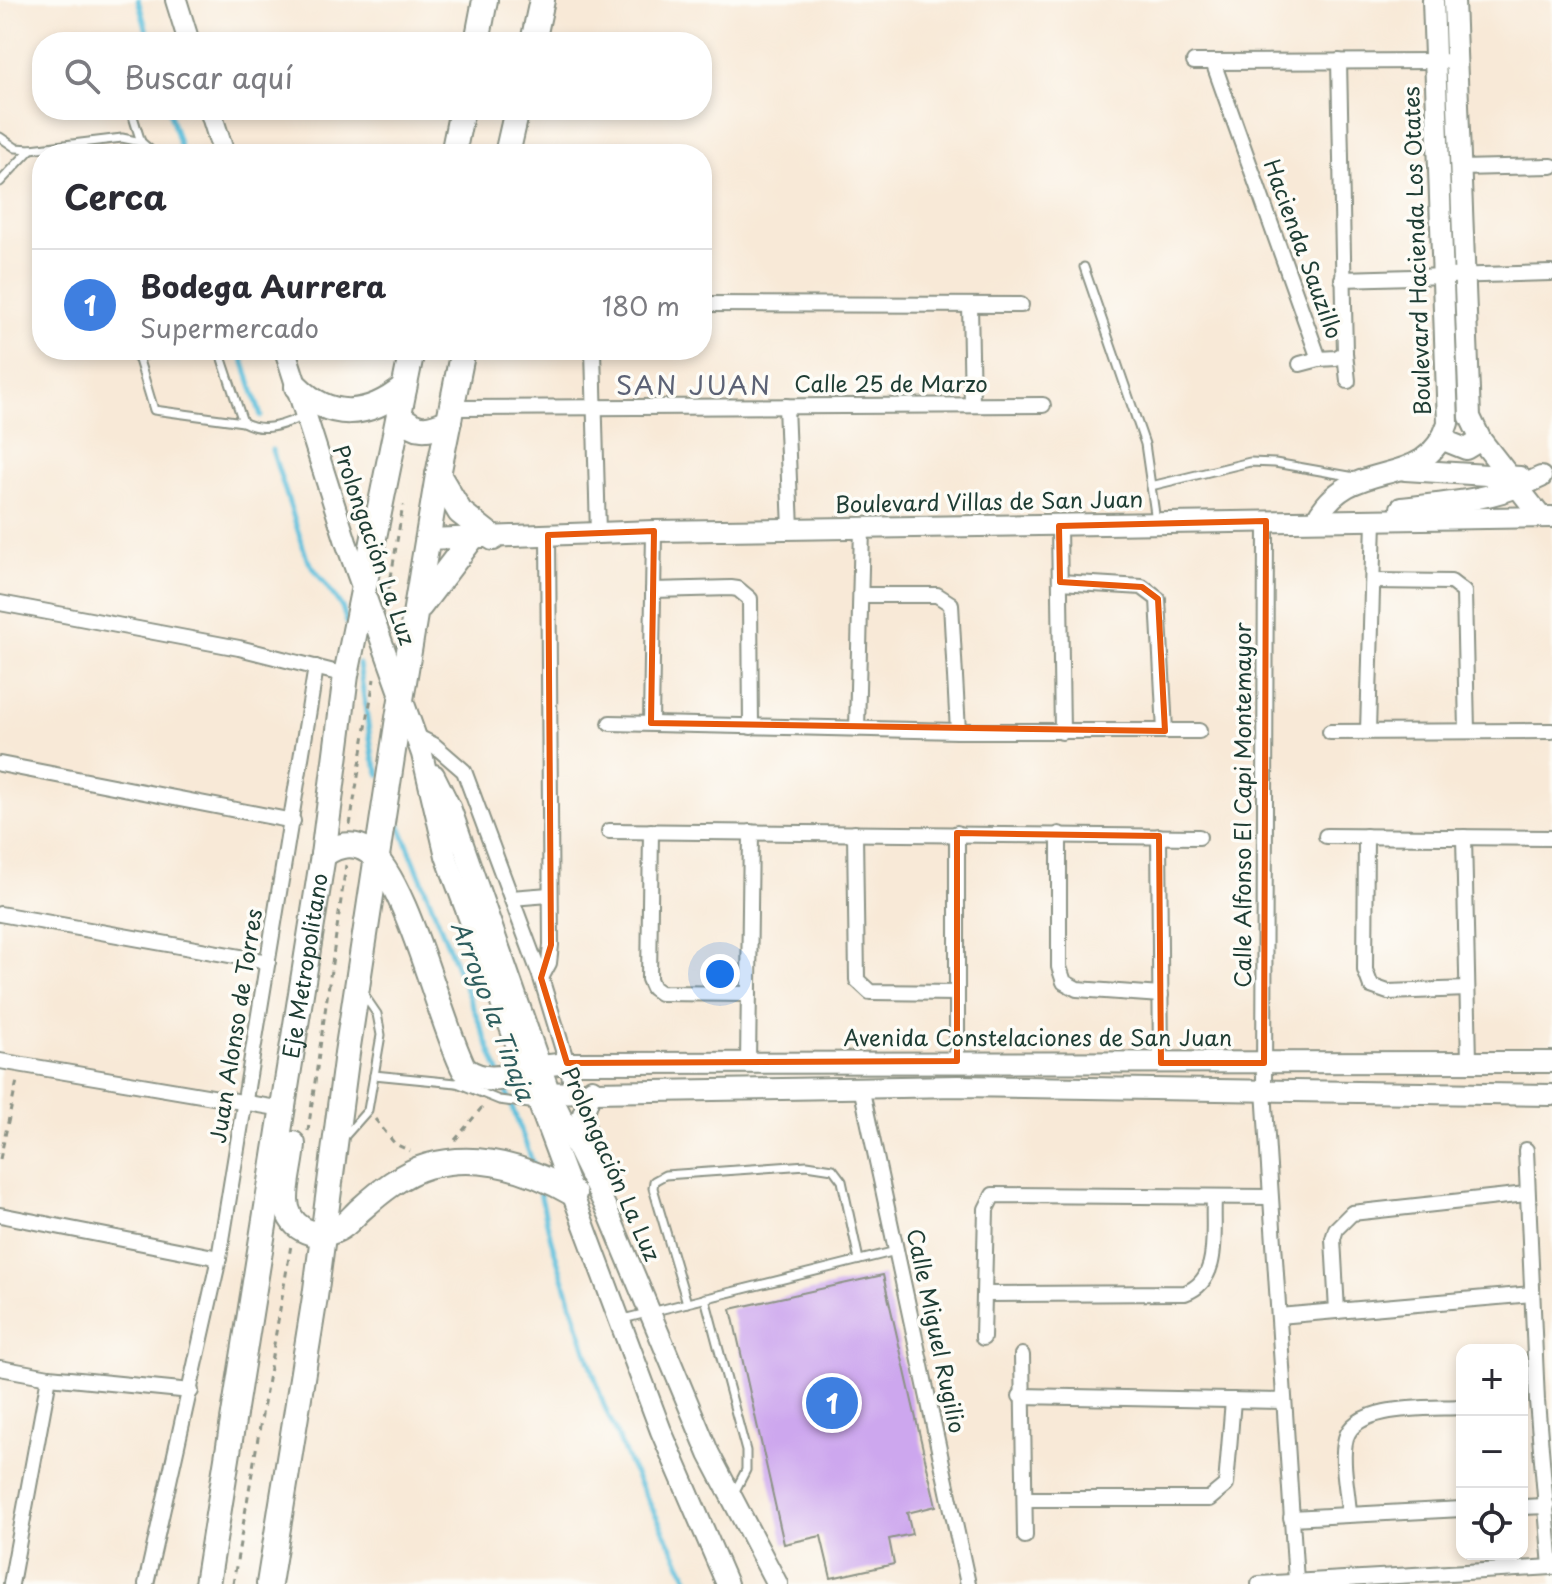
<!DOCTYPE html>
<html lang="es">
<meta charset="utf-8">
<style>
:root{--surface:#fff;--page:#f2f2f3;--text:#2b2b33;--muted:#7c7c81;--line:#e1e1e2;--accent:#1f6fb2}
body{margin:0;font-family:"Playpen Sans",sans-serif;background:var(--page);color:var(--text)}
.controls{position:absolute;right:24px;bottom:24px;display:grid;overflow:hidden;border-radius:16px;box-shadow:0 4px 12px #0003}
.controls button{width:72px;height:72px;display:grid;place-items:center;padding:0;border:0;border-bottom:2px solid var(--line);background:var(--surface);color:var(--text);font:40px sans-serif}
.you{position:absolute;left:720px;top:974px;width:28px;height:28px;margin:-20px;border:6px solid #fff;border-radius:50%;background:#1a73e8;box-shadow:0 0 0 12px #1a73e833}
.badge{display:grid;place-items:center;width:52px;height:52px;border-radius:50%;background:var(--accent);color:#fff;font-size:26px;font-weight:700}
.pin{position:absolute;translate:-50% -50%;border:4px solid #fff;box-shadow:0 2px 8px #0006}
.list{margin:0;padding:0;list-style:none}
h2{display:flex;justify-content:space-between;align-items:center;height:104px;margin:0;padding:0 32px;font-size:34px}
h2 small{font-size:26px;font-weight:400;color:var(--muted)}
.list li{display:grid;grid-template-columns:52px 1fr auto;gap:24px;align-items:center;box-sizing:border-box;height:112px;padding:0 32px;border-top:2px solid var(--line)}
.list b{display:block;font-size:30px;white-space:nowrap}
.list p{margin:0;font-size:26px;white-space:nowrap;color:var(--muted)}
.list em{font-size:26px;font-style:normal;color:var(--muted)}
.icon{flex:none;width:44px;height:44px;fill:none;stroke:currentColor;stroke-width:2;stroke-linecap:round;stroke-linejoin:round}
.map{position:relative;flex:none;width:1552px;height:1584px;overflow:hidden}
.search{position:absolute;background:var(--surface);box-shadow:0 4px 12px #0003;left:32px;top:32px;width:680px;height:88px;display:flex;align-items:center;gap:20px;box-sizing:border-box;padding:0 28px;border-radius:32px;color:var(--muted);font-size:30px}
.panel{position:absolute;background:var(--surface);box-shadow:0 4px 12px #0003;left:32px;top:144px;width:680px;height:216px;border-radius:32px}
.map>svg:first-child{display:block}
.lines{fill:none;stroke-linecap:round;stroke-linejoin:round}
.stream{stroke:#5ec0dc;stroke-width:5}
.building{fill:#cda7ee}
.lane-casing{stroke:#8c9386;stroke-width:11}
.street-casing{stroke:#8c9386;stroke-width:18}
.secondary-casing{stroke:#8c9386;stroke-width:24}
.primary-casing{stroke:#8c9386;stroke-width:28}
.path{stroke:#8c9386;stroke-width:3;stroke-dasharray:6 6;stroke-linecap:butt}
.lane{stroke:#fff;stroke-width:7}
.street{stroke:#fff;stroke-width:14}
.secondary{stroke:#fff;stroke-width:20}
.primary{stroke:#fff;stroke-width:24}
.marked{fill:none;stroke:#e8590c;stroke-width:6;stroke-linejoin:round}
.labels{text-anchor:middle;stroke-width:7;stroke-linejoin:round;paint-order:stroke}
.street-label{font-size:22px;fill:#1f3d34;stroke:#fdfcf7}
.water-label{font-size:24px;font-style:italic;fill:#2f5e5e;stroke:#fdfcf7}
.quarter-label{font-size:26px;letter-spacing:2px;fill:#5c6275;stroke:#fdfcf7}
</style>
<div class="map">
<svg width="1552" height="1584" viewBox="0 0 1552 1584">
<rect width="100%" height="100%" fill="#fdfcf7"/>
<filter id="ink" filterUnits="userSpaceOnUse"><feTurbulence type="fractalNoise" baseFrequency=".0125" numOctaves="2"/><feDisplacementMap in="SourceGraphic" scale="16" xChannelSelector="R" yChannelSelector="G"/><feConvolveMatrix kernelMatrix="1 2 1 2 8 2 1 2 1" color-interpolation-filters="sRGB"/></filter>
<filter id="wash" filterUnits="userSpaceOnUse"><feTurbulence type="fractalNoise" baseFrequency=".006" numOctaves="4" result="noise"/><feDisplacementMap in="SourceGraphic" scale="32" xChannelSelector="R" yChannelSelector="G"/><feGaussianBlur stdDeviation="1.8" result="paint"/><feColorMatrix in="noise" values="0 0 0 0 0 0 0 0 0 0 0 0 0 0 0 0 0 1.4 0 .05"/><feComposite in="paint" operator="in"/></filter>
<g filter="url(#wash)">
<rect width="100%" height="100%" fill="#f8e9d7"/>
<g class="lines">
<g class="stream">
<polyline points="138,0 150,42"/>
<polyline points="169,110 182,154"/>
<polyline points="240,350 261,416"/>
<polyline points="272,450 307,559 342,607 347,623"/>
<polyline points="359,664 373,758 380,775"/>
<polyline points="394,811 499,1072"/>
<polyline points="504,1085 534,1166"/>
<polyline points="538,1184 551,1240 603,1403 630,1465 691,1584"/>
</g>
</g>
<g id="blocks">
<polygon class="building" points="883,1275 936,1506 907,1513 912,1534 889,1539 894,1564 831,1578 821,1536 784,1544 731,1309"/>
</g>
</g>
<g filter="url(#ink)">
<use href="#blocks" fill-opacity="0" stroke="#8c9386" stroke-width="2"/>
<g class="lines">
<defs>
<g id="lane">
<polyline points="131,110 141,142"/>
<polyline points="0,137 16,148 31,149 122,138 141,142 155,154"/>
<polyline points="0,182 31,149"/>
<polyline points="1084,267 1145,444 1156,521"/>
<polyline points="136,350 154,410 243,422"/>
<path d="M219 350 243 422C264 434 284 424 305 416"/>
<polyline points="137,358 162,350"/>
<polyline points="1151,486 1250,462 1275,463 1355,477"/>
<polyline points="374,1075 456,1083 469,1079"/>
<polyline points="457,1083 499,1100 537,1105"/>
<polyline points="345,1136 368,1110 381,1035 377,1014 364,995"/>
<polyline points="705,1298 746,1451 746,1470 733,1495"/>
<polyline points="687,1303 653,1188 654,1181 665,1175 807,1165 833,1169 842,1181 859,1260"/>
<polyline points="623,1319 896,1251"/>
</g>
<g id="street">
<polyline points="1194,62 1444,61"/>
<polyline points="1213,62 1319,359 1336,358 1345,353 1339,61"/>
<polyline points="1460,168 1552,166"/>
<polyline points="1342,279 1552,273"/>
<polyline points="702,304 1021,305"/>
<polyline points="970,305 972,405"/>
<polyline points="593,350 598,533"/>
<polyline points="1345,353 1348,381"/>
<polyline points="1300,364 1319,359"/>
<polyline points="786,406 791,529"/>
<polyline points="451,408 1043,405"/>
<polyline points="1266,521 1264,1090 1296,1581"/>
<polyline points="1059,526 1062,732"/>
<polyline points="1373,581 1451,582 1464,592 1467,731"/>
<polyline points="1060,582 1142,587 1158,599 1165,731"/>
<polyline points="653,590 731,588 738,589 750,599 751,727"/>
<polyline points="861,595 937,595 951,604 958,731"/>
<polyline points="0,603 239,648 346,675"/>
<polyline points="610,723 958,731 1199,731"/>
<polyline points="651,723 654,531"/>
<polyline points="857,729 862,528"/>
<polyline points="1368,731 1374,520"/>
<polyline points="1330,732 1552,731"/>
<polyline points="416,736 434,745 464,771 541,978 567,1063 572,1090"/>
<polyline points="0,764 293,821"/>
<polyline points="609,831 1199,837"/>
<polyline points="651,831 649,979 653,988 660,993 749,994"/>
<polyline points="855,833 857,980 870,992 957,993"/>
<polyline points="957,833 957,1061"/>
<polyline points="1059,834 1059,967 1064,982 1077,989 1161,995"/>
<polyline points="1159,836 1161,1063"/>
<polyline points="1326,836 1552,838"/>
<polyline points="1366,836 1365,970 1371,986 1388,992 1467,989"/>
<polyline points="1464,837 1469,1061"/>
<polyline points="511,898 549,895"/>
<polyline points="0,914 268,962"/>
<polyline points="541,978 549,963 551,945 548,535"/>
<polyline points="0,1061 283,1109"/>
<polyline points="748,1062 751,832"/>
<polyline points="861,1087 968,1584"/>
<polyline points="1526,1150 1537,1401 1551,1567"/>
<polyline points="0,1215 219,1258"/>
<path d="M986 1294 1185 1293C1222 1280 1212 1232 1214 1199"/>
<polyline points="1337,1311 1333,1239 1336,1229 1352,1213 1526,1194"/>
<polyline points="1279,1316 1532,1294"/>
<polyline points="983,1338 986,1209 993,1195 1270,1197"/>
<polyline points="1022,1355 1025,1536"/>
<polyline points="0,1368 49,1377 191,1391"/>
<polyline points="1020,1396 1284,1401"/>
<polyline points="1025,1499 1209,1499 1226,1485 1233,1400"/>
<polyline points="1522,1507 1547,1506"/>
<path d="M1349 1514C1348 1491 1340 1460 1346 1438 1356 1403 1432 1409 1462 1407"/>
<polyline points="1291,1518 1462,1509"/>
<polyline points="11,1584 49,1377"/>
<polyline points="146,1584 219,1258 316,667"/>
<polyline points="1259,1584 1552,1567"/>
</g>
<g id="secondary">
<polyline points="176,0 189,42"/>
<polyline points="1454,0 1470,417 1481,440 1541,517"/>
<polyline points="210,110 224,154"/>
<polyline points="285,350 346,542 422,754 446,856 661,1431 727,1584"/>
<polyline points="1441,439 1466,449 1481,440"/>
<polyline points="1405,470 1520,477"/>
<path d="M1401 508C1449 503 1498 499 1541 477"/>
<path d="M1316 520C1351 452 1425 495 1448 423L1433 0"/>
<polyline points="427,539 654,531 1552,517"/>
<polyline points="434,775 450,807 549,1091 608,1212 709,1454 777,1584"/>
<polyline points="526,1072 541,1066 567,1063 1552,1062"/>
<polyline points="592,1089 582,1117 596,1166"/>
<polyline points="534,1093 958,1086 1552,1095"/>
</g>
<g id="primary">
<polyline points="477,42 485,0"/>
<polyline points="533,42 542,0"/>
<polyline points="453,154 462,110"/>
<polyline points="507,154 517,110"/>
<path d="M297 387C331 421 368 417 404 388"/>
<path d="M399 415C416 432 427 431 449 421"/>
<polyline points="438,475 460,512 493,538"/>
<polyline points="420,606 471,539"/>
<path d="M323 855C337 845 353 841 368 851 407 879 439 1020 464 1069 484 1084 503 1078 526 1072"/>
<path d="M293 1144C292 1162 286 1181 286 1199 286 1227 314 1242 338 1229 347 1225 354 1215 361 1209 380 1192 403 1173 428 1166 479 1152 529 1168 574 1194"/>
<path id="s1" d="M207 1584 323 855 346 675 412 350"/>
<polyline points="269,1584 315,1297 347,1053 398,718 438,475 463,350"/>
</g>
</defs>
<use href="#lane" class="lane-casing"/>
<use href="#street" class="street-casing"/>
<use href="#secondary" class="secondary-casing"/>
<use href="#primary" class="primary-casing"/>
<g class="path">
<polyline points="387,601 403,505"/>
<polyline points="350,825 374,679"/>
<polyline points="375,1119 395,1144 410,1151"/>
<polyline points="308,1131 346,865"/>
<polyline points="455,1140 483,1106"/>
<polyline points="0,1159 17,1081"/>
<polyline points="233,1584 291,1245"/>
</g>
<use href="#lane" class="lane"/>
<use href="#street" class="street"/>
<use href="#secondary" class="secondary"/>
<use href="#primary" class="primary"/>
</g>
</g>
<path class="marked" d="M1266 521 1264 1063H1161L1159 836 957 833V1061L567 1063 541 978 551 945 548 535 654 531 651 723 1165 731 1158 599 1142 587 1060 582 1059 526Z"/>
<g class="labels">
<g class="street-label">
<text transform="translate(1303 249) rotate(70)" y="8">Hacienda Sauzillo</text>
<text transform="translate(1417 251) rotate(-92)" y="8">Boulevard Hacienda Los Otates</text>
<text x="891" y="392">Calle 25 de Marzo</text>
<text transform="translate(989 502) rotate(-1)" y="8">Boulevard Villas de San Juan</text>
<text transform="translate(374 545) rotate(71)" y="8">Prolongación La Luz</text>
<text transform="translate(1243 805) rotate(-90)" y="8">Calle Alfonso El Capi Montemayor</text>
<text dy="8" stroke="none"><textPath href="#s1" startOffset="626">Eje Metropolitano</textPath></text>
<text transform="translate(236 1026) rotate(-81)" y="8">Juan Alonso de Torres</text>
<text x="1038" y="1046">Avenida Constelaciones de San Juan</text>
<text transform="translate(611 1164) rotate(66)" y="8">Prolongación La Luz</text>
<text transform="translate(936 1331) rotate(78)" y="8">Calle Miguel Rugilio</text>
</g>
<g class="water-label">
<text transform="translate(492 1011) rotate(69)" y="8">Arroyo la Tinaja</text>
</g>
<g class="quarter-label">
<text x="694" y="395">SAN JUAN</text>
</g>
</g>
</svg>
<div class="controls">
<button>+</button>
<button>−</button>
<button><svg class="icon" aria-label="locate" viewBox="0 0 24 24"><circle cx="12" cy="12" r="6"/><path d="M12 2v4M12 18v4M2 12h4M18 12h4"/></svg></button>
</div>
<div class="you"></div>
<div class="pin badge" style="left:832px;top:1403px;background:#3f7fe0">1</div>
<div class="search"><svg class="icon" aria-label="search" viewBox="0 0 24 24"><circle cx="10" cy="10" r="6"/><path d="M15 15l6 6"/></svg>Buscar aquí</div>
<section class="panel">
<h2>Cerca<small></small></h2>
<ul class="list">
<li><span class="badge" style="background:#3f7fe0">1</span><div><b>Bodega Aurrera</b><p>Supermercado</p></div><em>180 m</em></li>
</ul>
</section>
</div>
